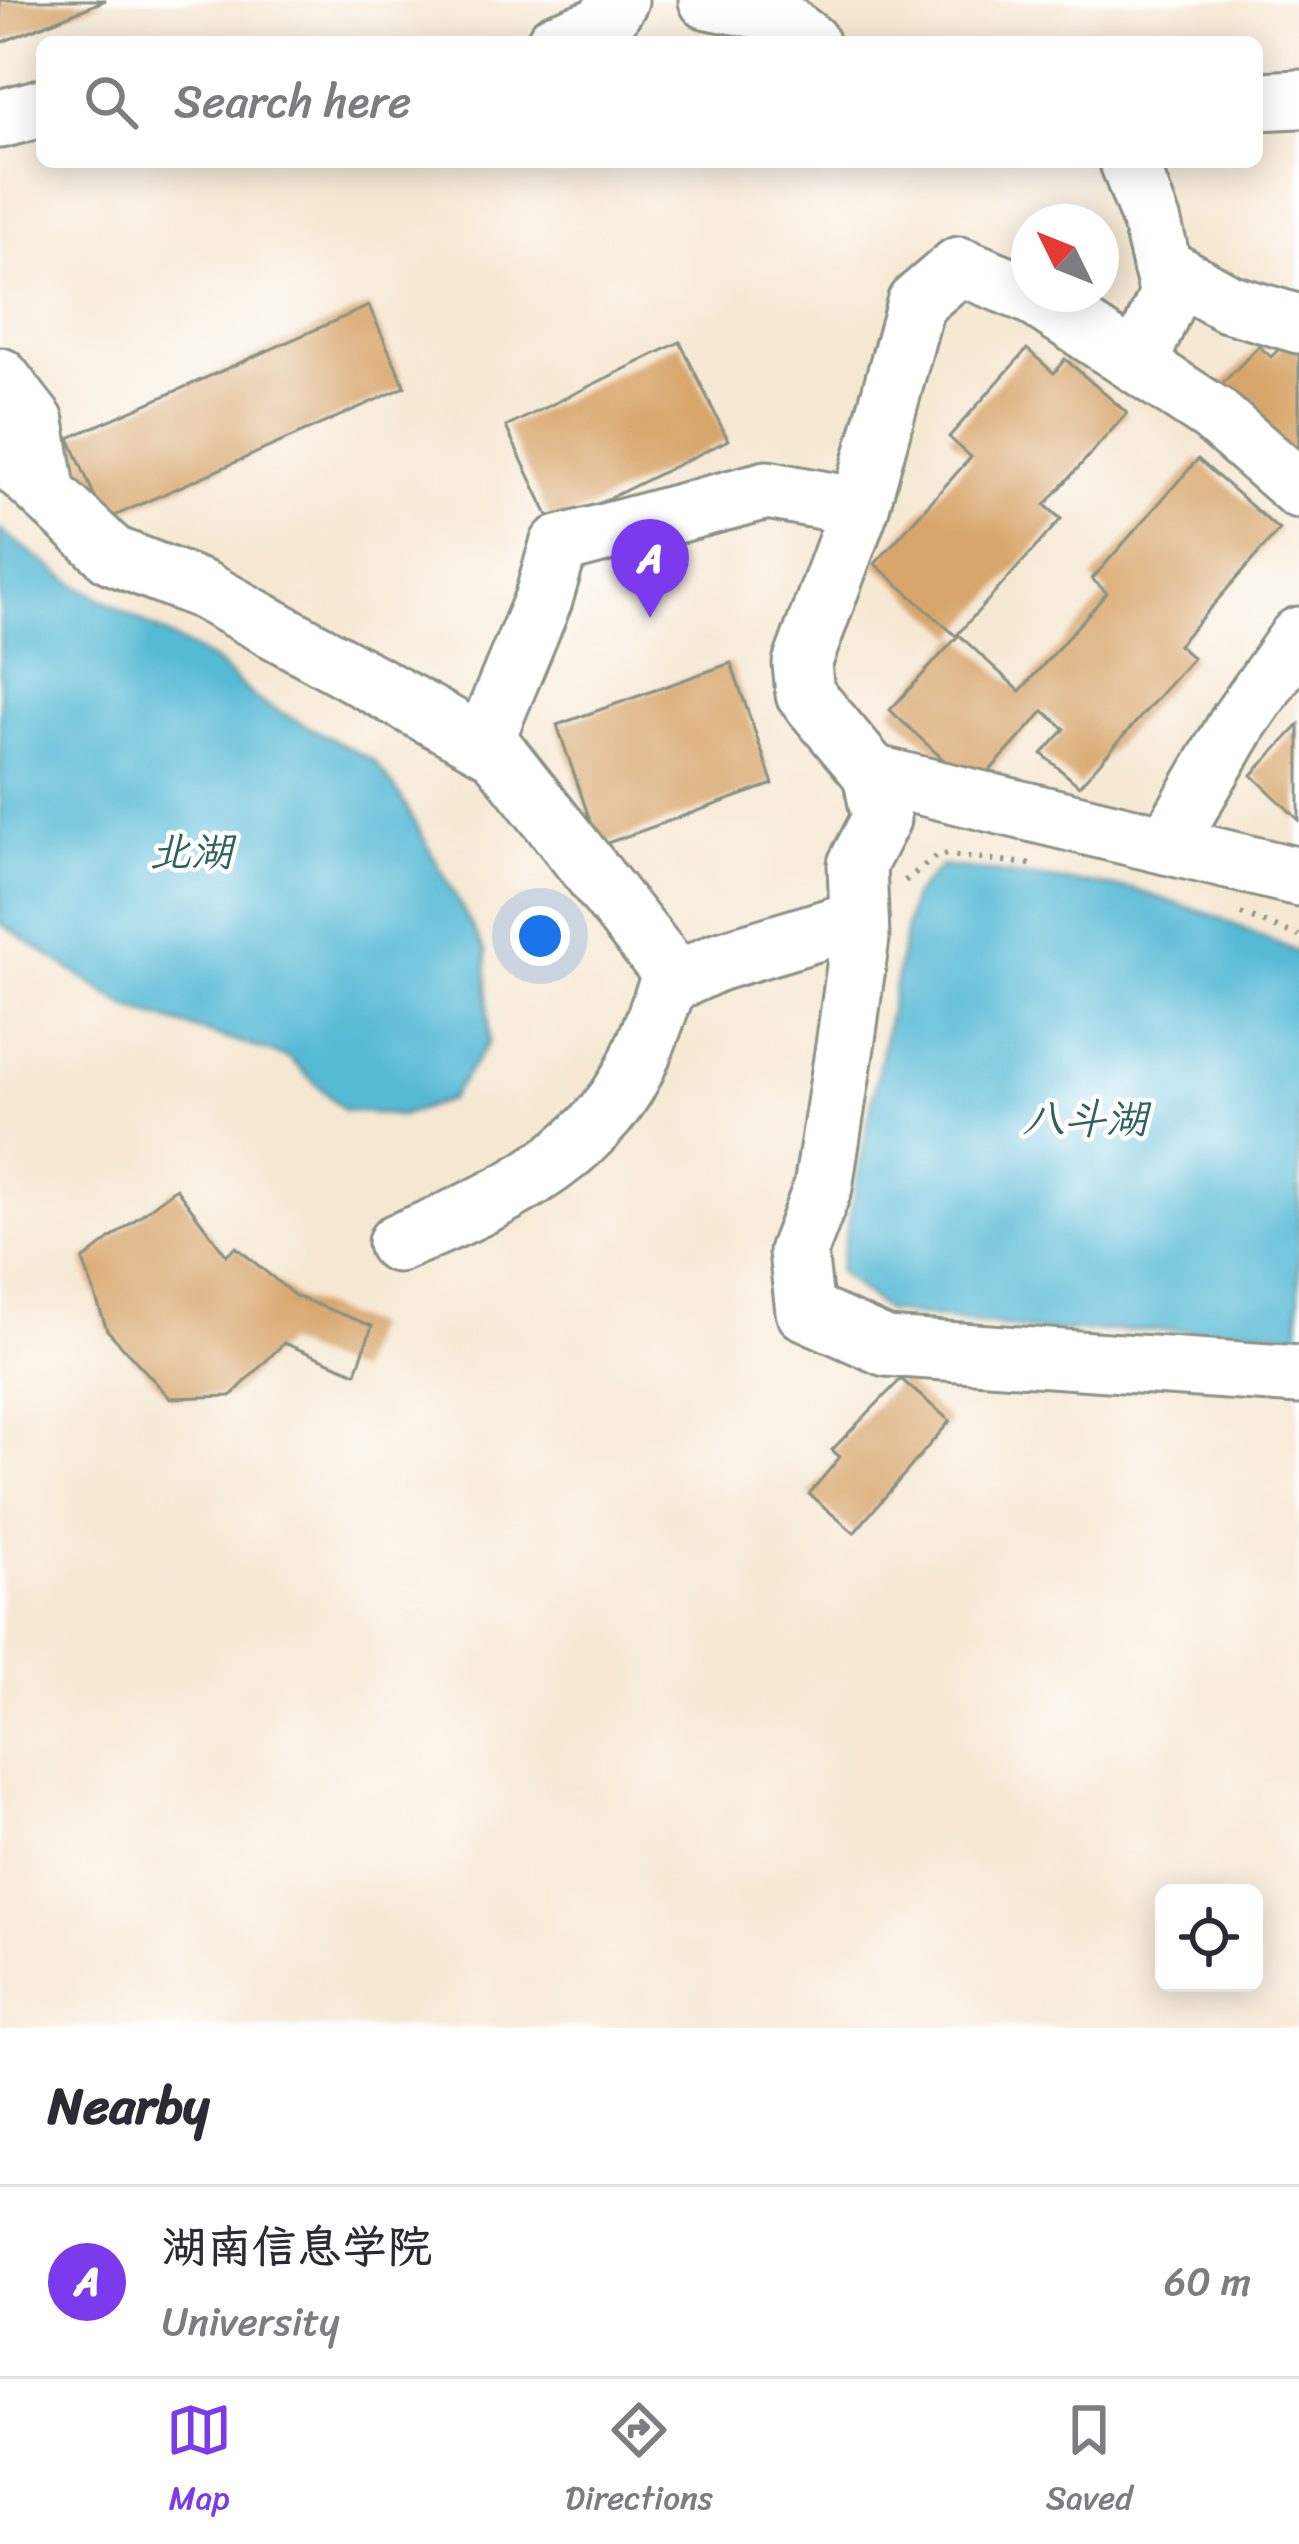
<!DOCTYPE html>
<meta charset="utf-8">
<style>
:root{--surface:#fff;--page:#f2f2f3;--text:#2b2b33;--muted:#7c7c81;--line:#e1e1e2;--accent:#7c3aed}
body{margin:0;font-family:Sriracha,"LXGW WenKai TC",sans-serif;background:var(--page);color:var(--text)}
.controls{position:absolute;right:36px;bottom:36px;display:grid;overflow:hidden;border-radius:18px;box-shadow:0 6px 30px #0003}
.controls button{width:108px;height:108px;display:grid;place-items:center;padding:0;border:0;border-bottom:3px solid var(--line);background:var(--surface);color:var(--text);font:60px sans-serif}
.compass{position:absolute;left:1011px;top:204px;width:108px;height:108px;border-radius:50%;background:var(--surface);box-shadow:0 6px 30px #0003;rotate:313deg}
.you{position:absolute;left:540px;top:936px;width:42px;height:42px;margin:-30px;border:9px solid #fff;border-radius:50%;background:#1a73e8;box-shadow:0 0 0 18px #1a73e833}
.badge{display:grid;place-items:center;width:78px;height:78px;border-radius:50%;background:var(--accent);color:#fff;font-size:39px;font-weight:700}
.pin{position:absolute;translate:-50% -99px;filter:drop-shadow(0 3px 6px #0008)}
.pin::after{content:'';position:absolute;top:63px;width:42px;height:36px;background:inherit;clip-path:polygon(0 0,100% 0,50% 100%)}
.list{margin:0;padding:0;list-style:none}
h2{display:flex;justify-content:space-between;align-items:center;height:156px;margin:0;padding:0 48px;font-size:51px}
h2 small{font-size:39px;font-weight:400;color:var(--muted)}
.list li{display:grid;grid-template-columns:78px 1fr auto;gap:36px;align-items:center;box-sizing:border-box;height:192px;padding:0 48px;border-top:3px solid var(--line)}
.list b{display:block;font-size:45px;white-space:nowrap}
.list p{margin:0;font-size:39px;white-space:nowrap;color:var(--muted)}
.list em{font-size:39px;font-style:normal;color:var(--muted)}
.icon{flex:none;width:66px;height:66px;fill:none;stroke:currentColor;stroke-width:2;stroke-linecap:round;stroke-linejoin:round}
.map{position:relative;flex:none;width:1299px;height:2028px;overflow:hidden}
.search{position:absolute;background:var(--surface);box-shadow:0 6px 30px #0003;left:36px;right:36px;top:36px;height:132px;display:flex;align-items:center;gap:30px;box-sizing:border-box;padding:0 42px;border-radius:18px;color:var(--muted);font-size:45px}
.sheet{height:348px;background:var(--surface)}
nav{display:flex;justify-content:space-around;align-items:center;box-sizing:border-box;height:168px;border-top:3px solid var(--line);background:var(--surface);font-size:33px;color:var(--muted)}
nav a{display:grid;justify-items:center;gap:6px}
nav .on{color:var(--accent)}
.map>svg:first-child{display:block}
.water{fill:#57bad5;stroke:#3b7c84;stroke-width:3}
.building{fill:#d8a66a}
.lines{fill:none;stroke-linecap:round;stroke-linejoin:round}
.minor-casing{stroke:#8a9284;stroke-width:63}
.path{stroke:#8a9284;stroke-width:6;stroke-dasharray:3 9;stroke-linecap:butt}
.minor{stroke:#fff;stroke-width:57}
.labels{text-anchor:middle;stroke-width:9;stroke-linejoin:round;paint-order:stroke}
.water-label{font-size:42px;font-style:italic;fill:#306264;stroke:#fff}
</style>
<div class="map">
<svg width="1299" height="2028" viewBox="0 0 1299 2028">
<rect width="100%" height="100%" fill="#fff"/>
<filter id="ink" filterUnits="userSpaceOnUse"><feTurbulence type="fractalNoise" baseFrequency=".00833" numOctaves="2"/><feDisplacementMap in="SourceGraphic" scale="24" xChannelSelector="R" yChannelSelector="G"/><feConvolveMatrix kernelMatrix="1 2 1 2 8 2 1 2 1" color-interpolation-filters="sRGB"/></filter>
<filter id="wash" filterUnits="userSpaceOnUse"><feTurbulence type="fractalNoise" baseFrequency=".004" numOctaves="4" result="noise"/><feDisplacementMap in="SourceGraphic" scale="48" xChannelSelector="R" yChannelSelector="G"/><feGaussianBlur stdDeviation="2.7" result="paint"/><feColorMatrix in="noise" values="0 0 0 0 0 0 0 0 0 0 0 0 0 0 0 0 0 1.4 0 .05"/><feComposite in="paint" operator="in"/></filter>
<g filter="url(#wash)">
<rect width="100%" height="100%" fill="#f6e8d3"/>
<g class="water">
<polygon points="0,530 76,585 216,662 257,700 374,761 401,797 486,952 489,1042 449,1100 400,1116 344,1110 289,1058 128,1008 0,923"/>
<polygon points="941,866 1132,889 1215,916 1299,953 1299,1336 1263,1330 1039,1331 886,1311 839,1272 912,897"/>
</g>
<g id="blocks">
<g class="building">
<polygon points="0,0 106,0 0,43"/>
<polygon points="369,306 405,387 105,520 69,438"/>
<polygon points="1296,332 1299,336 1299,466 1219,387 1259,346 1271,357"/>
<polygon points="680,342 728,440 553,526 506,427"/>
<polygon points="1027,349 1054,373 1065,359 1127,413 1045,505 1061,519 956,636 875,564 971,457 949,437"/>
<polygon points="1198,459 1279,530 1178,645 1193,658 1079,786 1042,754 1065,729 1044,711 974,788 890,710 959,635 1020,691 1107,593 1092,579"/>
<polygon points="731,663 773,784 599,846 557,725"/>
<polygon points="1299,725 1299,820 1252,775"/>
<polygon points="176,1188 226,1255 236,1247 295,1296 372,1326 356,1373 284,1343 231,1396 170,1398 107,1330 83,1260"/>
<polygon points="901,1379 950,1421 854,1533 809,1494 840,1457 832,1450"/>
</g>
</g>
</g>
<g filter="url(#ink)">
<use href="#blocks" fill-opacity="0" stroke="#8a9284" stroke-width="3"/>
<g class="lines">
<defs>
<g id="minor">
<polyline points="708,0 768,11 809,42"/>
<polyline points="556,42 603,25 619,0"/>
<polyline points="1257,101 1299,99"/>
<polyline points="0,119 42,108"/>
<polyline points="1129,162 1152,223 1169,294 1139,362"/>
<polyline points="1162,266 1228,303 1299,324"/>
<polyline points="1030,294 1213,414 1299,489"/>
<polyline points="0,377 35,422 46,489"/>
<polyline points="0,450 112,555 203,590 497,752 677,980"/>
<polyline points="483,744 543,600 559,545 767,490 860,507"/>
<polyline points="872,774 805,694 802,664 860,507 916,303 959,266 1029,294"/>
<polyline points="1167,845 1240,720 1299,636"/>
<polyline points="1299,877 872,774 881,819 857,865 860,938 845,1046 823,1187 798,1252 805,1311 886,1347 1299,1375"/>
<path d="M397 1243C485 1207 589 1162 634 1071 647 1044 657 1013 668 985L717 962 859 919"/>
</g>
</defs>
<use href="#minor" class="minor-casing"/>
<g class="path">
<polyline points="905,881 939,854 1030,864"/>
<polyline points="1241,914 1299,936"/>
</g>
<use href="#minor" class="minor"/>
</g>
</g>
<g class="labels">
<g class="water-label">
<text x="191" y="866">北湖</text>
<text x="1085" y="1133">八斗湖</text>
</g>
</g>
</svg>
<div class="controls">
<button><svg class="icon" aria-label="locate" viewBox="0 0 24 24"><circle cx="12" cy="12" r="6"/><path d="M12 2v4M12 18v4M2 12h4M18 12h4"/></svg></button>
</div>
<svg class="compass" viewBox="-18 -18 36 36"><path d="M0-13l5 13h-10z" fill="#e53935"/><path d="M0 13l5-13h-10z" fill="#7c7c81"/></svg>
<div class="you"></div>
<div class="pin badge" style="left:650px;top:618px">A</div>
<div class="search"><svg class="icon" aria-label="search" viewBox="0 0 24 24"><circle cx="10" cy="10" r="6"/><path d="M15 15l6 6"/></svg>Search here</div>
</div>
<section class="sheet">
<h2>Nearby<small></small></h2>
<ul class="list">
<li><span class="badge">A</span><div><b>湖南信息学院</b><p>University</p></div><em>60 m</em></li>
</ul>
</section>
<nav>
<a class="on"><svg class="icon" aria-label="map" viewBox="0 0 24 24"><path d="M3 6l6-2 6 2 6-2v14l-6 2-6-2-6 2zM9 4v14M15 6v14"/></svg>Map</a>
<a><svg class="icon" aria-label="directions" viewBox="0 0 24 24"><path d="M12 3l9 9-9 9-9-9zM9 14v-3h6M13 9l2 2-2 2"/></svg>Directions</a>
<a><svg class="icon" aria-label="saved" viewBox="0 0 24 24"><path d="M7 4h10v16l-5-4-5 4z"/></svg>Saved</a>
</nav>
